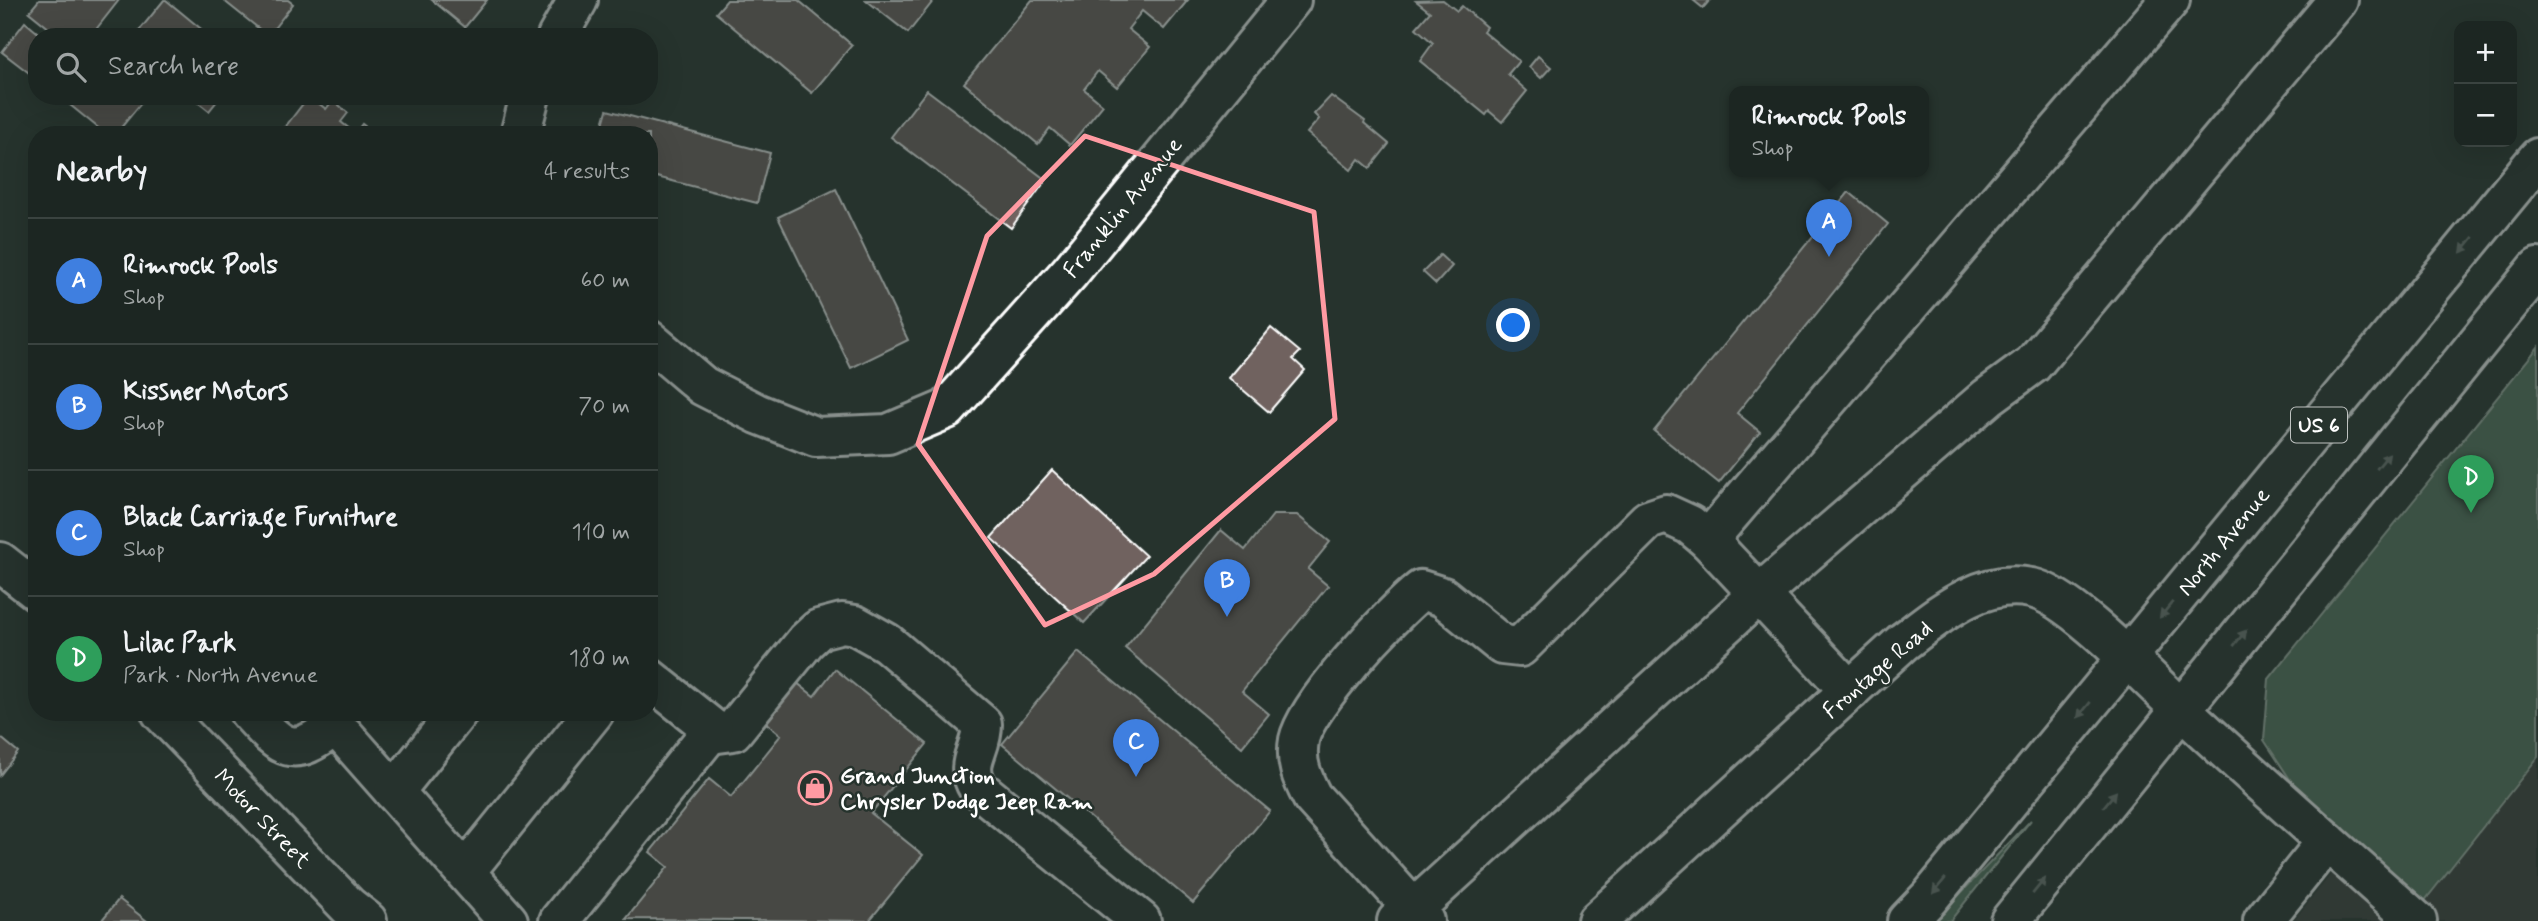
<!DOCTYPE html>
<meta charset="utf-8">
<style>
:root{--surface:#1c2622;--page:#252e2a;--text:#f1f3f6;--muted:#a0a5a5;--line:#3a4340;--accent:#8bbbb9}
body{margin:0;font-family:Mynerve,sans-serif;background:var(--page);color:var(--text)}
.controls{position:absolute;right:21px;top:21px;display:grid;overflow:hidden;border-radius:14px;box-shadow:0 7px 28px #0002}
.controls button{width:63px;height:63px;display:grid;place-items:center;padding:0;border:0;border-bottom:2px solid var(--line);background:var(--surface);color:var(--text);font:35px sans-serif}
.you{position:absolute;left:1514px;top:326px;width:24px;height:24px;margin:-18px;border:5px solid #fff;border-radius:50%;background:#1a73e8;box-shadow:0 0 0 10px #1a73e833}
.badge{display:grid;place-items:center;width:46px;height:46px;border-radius:50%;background:var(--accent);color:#fff;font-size:23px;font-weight:700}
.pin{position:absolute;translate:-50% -58px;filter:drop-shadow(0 2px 4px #0008)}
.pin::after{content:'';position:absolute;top:37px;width:24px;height:21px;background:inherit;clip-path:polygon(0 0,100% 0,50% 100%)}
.popup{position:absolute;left:1729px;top:86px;width:200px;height:91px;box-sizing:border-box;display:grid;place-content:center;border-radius:14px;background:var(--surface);filter:drop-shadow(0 2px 5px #0005);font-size:23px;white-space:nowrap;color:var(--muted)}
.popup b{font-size:26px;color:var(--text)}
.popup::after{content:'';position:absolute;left:50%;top:100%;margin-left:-14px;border:14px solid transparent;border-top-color:var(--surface)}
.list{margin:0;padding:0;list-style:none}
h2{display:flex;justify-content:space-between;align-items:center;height:91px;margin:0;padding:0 28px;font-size:30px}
h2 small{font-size:23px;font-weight:400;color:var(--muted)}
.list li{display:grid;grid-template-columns:46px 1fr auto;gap:21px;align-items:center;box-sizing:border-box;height:126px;padding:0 28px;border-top:2px solid var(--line)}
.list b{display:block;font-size:26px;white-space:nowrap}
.list p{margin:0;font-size:23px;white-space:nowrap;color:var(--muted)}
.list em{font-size:23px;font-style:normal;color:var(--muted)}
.icon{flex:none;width:38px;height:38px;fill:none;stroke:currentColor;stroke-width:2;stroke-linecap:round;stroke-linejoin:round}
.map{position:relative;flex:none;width:2538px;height:921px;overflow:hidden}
.search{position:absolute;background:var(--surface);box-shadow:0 7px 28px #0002;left:28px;top:28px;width:630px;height:77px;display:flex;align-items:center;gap:18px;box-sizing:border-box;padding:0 24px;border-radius:28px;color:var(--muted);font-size:26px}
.panel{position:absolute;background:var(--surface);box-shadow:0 7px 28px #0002;left:28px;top:126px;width:630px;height:595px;border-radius:28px}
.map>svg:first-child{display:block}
.built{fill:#3c413c}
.green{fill:#55755e;stroke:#aabaae;stroke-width:2}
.building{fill:#6f625e;stroke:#fff;stroke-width:2}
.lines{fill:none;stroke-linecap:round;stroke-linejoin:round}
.minor-casing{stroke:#fff;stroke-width:44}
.major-casing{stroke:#fff;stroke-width:44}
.minor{stroke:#26332d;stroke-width:38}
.major{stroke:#26332d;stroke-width:38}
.oneway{fill:#727a76}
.marked{fill:none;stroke:#ff9aa2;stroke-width:5;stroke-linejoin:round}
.labels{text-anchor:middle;stroke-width:5;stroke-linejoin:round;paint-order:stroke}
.shield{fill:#26332d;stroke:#bec2c0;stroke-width:2}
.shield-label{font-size:21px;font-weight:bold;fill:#fff}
.street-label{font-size:23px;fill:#fff;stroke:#26332d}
.poi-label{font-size:23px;font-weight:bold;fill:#fff;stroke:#26332d;text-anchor:start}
</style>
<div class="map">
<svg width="2538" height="921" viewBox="0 0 2538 921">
<rect width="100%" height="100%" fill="#26332d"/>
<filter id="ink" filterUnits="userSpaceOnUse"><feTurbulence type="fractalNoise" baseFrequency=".0143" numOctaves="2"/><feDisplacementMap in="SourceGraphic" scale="14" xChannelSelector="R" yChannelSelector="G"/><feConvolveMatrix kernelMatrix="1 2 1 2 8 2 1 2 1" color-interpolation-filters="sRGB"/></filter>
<g filter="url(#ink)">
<polygon class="built" points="2538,757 2538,921 2293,921 2352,848 2419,908"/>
<g class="green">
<polygon points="2538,347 2538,757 2419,908 2311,811 2264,740 2269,679"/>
<polygon points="2031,820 1950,921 1934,921"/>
</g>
<g class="building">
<polygon points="39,0 119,0 90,37 60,37 29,12"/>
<polygon points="164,0 166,0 211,37 134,37"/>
<polygon points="223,0 288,0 293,4 268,36"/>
<polygon points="432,0 487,0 465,27"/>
<polygon points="727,0 798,0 852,45 812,93 716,13"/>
<polygon points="866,0 934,0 908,33"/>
<polygon points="1032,0 1188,0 1164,29 1142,11 1128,29 1150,47 1117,87 1098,71 1084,89 1103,105 1070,145 1050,128 1038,144 964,83"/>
<polygon points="1443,0 1457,11 1462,6 1486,27 1483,31 1519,61 1508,74 1527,91 1502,122 1489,111 1486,115 1420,61 1433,43 1416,28 1430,12 1416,1"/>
<polygon points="1693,0 1710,0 1703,8"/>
<polygon points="25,22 43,37 37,37 37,79 2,52"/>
<polygon points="1538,56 1551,67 1541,78 1529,67"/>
<polygon points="927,90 1046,180 1011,228 891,137"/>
<polygon points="59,96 135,96 142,102 115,135 107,135"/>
<polygon points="190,96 221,96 209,111"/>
<polygon points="309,96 326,109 333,100 348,113 341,122 355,133 362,124 376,135 279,135"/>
<polygon points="1331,96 1365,121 1364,123 1389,144 1370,168 1359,159 1351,170 1307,133 1319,119 1314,114"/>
<polygon points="607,110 770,153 757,203 649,175 649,135 600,135"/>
<polygon points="836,189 908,340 851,368 778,217"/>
<polygon points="1849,192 1888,224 1737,413 1760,432 1719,483 1654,431"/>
<polygon points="1440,255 1452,266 1436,284 1423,272"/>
<polygon points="1271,328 1300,352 1293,359 1305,370 1269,412 1229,378"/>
<polygon points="1052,470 1146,556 1084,623 991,538"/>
<polygon points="1273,515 1297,515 1330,542 1308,569 1328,586 1242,691 1269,714 1242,747 1125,648 1221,530 1245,550"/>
<polygon points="1078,652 1270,811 1193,903 1002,744"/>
<polygon points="835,669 927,744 871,813 923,855 869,921 626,919 668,867 650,852 709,779 731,797 781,735 765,722 797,683 814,696"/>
<polygon points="0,737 18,752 0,775"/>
<polygon points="119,899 147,921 101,921"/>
</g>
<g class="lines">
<defs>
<g id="minor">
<polyline points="557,37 578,0"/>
<polyline points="520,135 530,96"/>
<polyline points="649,340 703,386 758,414 816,437 888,434 947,409 1070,272 1291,0"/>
<polyline points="1708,540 2170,0"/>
<polyline points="0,562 37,591"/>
<path d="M649 678 718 733 733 731 806 641 819 629 842 623 855 625 887 643 982 724C982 752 962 762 979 789L1141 921"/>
<polyline points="161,712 348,906 367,921"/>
<path d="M249 712C281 747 291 761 333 727L344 735 508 921"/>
<polyline points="394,792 458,712"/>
<polyline points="461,867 473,862 594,712"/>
<polyline points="559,921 713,729"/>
<polyline points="1397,921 1414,909 1758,595 1988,397 2033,364 2338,0"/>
<path d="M1424 921 1312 797C1302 778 1295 762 1299 740 1306 705 1391 614 1421 590L1443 597 1502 645 1520 647 1648 520 1666 514 1690 525 1708 540 1850 691"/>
<path d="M1597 921 1903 642C1940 614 1981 578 2031 588 2070 595 2151 682 2183 711 2259 782 2338 851 2417 921"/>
<polyline points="2263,921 2327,841"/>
</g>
<g id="major">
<polyline points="1907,921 1930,897 2538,158"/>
<polyline points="2010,921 2538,268"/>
</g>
</defs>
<use href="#minor" class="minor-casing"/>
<use href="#major" class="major-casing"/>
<use href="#minor" class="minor"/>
<use href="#major" class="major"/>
</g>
<defs><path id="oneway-solid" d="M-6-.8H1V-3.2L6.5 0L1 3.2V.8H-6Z" transform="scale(1.75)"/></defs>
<g class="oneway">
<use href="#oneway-solid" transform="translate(2467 245) rotate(129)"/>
<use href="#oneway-solid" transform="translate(2383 461) rotate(-51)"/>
<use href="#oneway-solid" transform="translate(2166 610) rotate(129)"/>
<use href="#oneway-solid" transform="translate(2240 638) rotate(-51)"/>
<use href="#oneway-solid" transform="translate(2084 710) rotate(129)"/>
<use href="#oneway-solid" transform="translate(2110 799) rotate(-51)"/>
<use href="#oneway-solid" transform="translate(1939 886) rotate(129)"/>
<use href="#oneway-solid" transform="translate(2039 886) rotate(-51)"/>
</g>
</g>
<path d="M0 0H2538V921H0ZM1085 136 1314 212 1335 419 1154 574 1045 625 918 444 987 236Z" fill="#26332d" fill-opacity=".55" fill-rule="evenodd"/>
<path class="marked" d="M1085 136 1314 212 1335 419 1154 574 1045 625 918 444 987 236Z"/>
<defs>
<symbol id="shop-ring" viewBox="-11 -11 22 22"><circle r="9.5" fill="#26332d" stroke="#ff9aa2" stroke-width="1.5"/><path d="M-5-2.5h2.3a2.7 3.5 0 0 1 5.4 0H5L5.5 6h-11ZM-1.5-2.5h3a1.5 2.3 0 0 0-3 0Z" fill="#ff9aa2"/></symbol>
</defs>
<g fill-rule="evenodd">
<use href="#shop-ring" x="796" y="769" width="38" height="38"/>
</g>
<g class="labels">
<rect class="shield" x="2291" y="407.5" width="56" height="35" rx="5"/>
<g class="shield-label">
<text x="2319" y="432">US 6</text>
</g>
<g class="street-label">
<text transform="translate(1122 207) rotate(-51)" y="8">Franklin Avenue</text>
<text transform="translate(2223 541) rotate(-51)" y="8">North Avenue</text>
<text transform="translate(1877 669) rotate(-41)" y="8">Frontage Road</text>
<text transform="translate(263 818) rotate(46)" y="8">Motor Street</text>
</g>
<g class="poi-label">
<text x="840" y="783">Grand Junction<tspan x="840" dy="26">Chrysler Dodge Jeep Ram</tspan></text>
</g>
</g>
</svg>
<div class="controls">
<button>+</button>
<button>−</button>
</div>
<div class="you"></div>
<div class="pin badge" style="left:1829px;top:257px;background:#3f7fe0">A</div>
<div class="popup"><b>Rimrock Pools</b>Shop</div>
<div class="pin badge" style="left:1227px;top:617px;background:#3f7fe0">B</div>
<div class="pin badge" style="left:1136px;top:777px;background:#3f7fe0">C</div>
<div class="pin badge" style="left:2471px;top:513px;background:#2e9e5b">D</div>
<div class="search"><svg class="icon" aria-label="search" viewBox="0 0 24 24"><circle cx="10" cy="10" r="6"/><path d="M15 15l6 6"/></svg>Search here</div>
<section class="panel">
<h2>Nearby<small>4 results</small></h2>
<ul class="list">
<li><span class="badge" style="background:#3f7fe0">A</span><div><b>Rimrock Pools</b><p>Shop</p></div><em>60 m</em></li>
<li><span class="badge" style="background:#3f7fe0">B</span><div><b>Kissner Motors</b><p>Shop</p></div><em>70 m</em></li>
<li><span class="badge" style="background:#3f7fe0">C</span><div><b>Black Carriage Furniture</b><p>Shop</p></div><em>110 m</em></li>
<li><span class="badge" style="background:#2e9e5b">D</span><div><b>Lilac Park</b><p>Park · North Avenue</p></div><em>180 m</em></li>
</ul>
</section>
</div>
